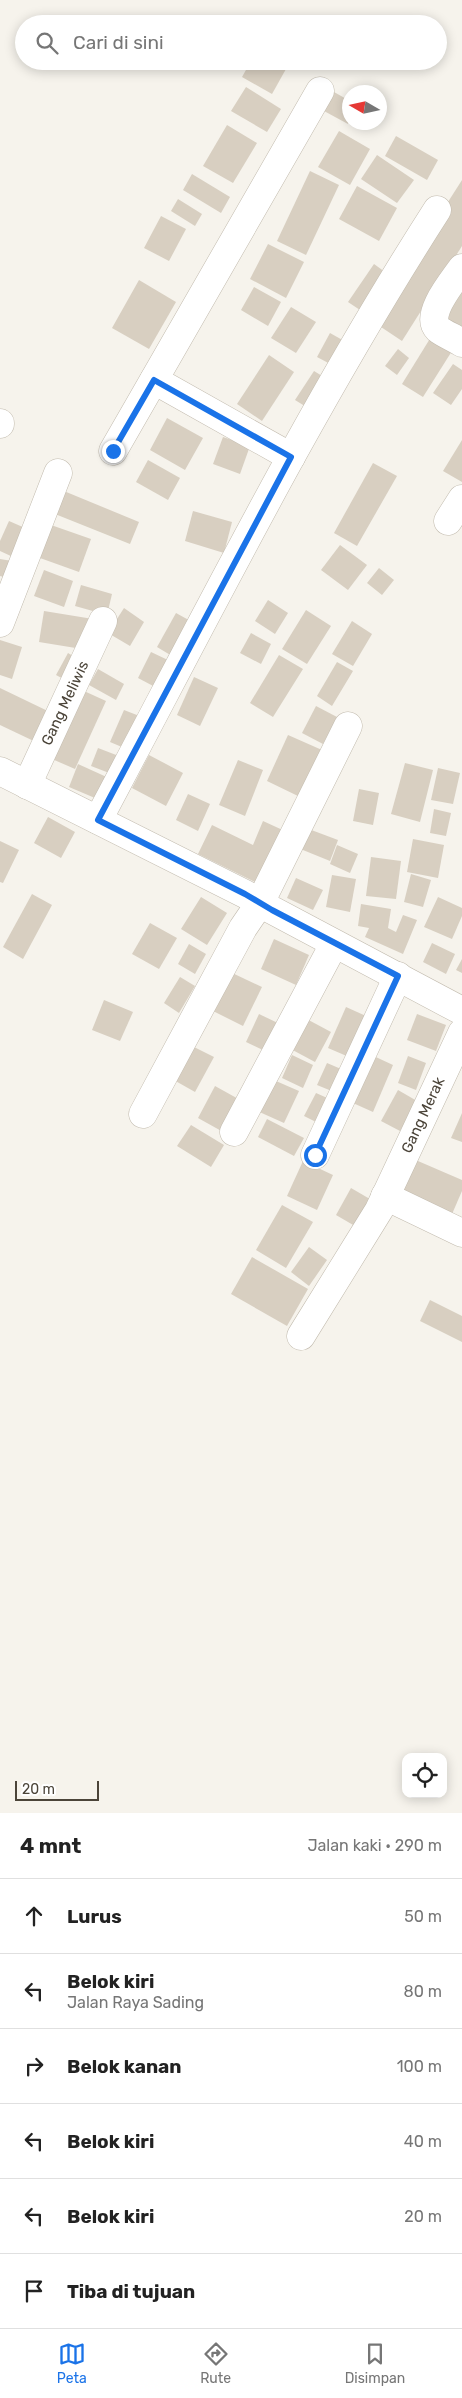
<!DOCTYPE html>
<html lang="id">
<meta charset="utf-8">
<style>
:root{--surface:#fff;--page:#f6f6f6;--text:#222;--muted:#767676;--line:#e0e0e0;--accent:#1a73e8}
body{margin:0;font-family:Rubik,sans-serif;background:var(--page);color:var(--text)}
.controls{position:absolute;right:15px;bottom:15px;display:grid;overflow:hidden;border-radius:10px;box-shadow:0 2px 12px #0003}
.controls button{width:45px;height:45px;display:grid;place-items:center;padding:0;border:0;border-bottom:1px solid var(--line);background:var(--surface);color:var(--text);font:25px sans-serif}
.compass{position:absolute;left:342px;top:85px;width:45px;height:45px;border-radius:50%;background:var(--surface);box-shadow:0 2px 12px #0003;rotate:279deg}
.scale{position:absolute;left:15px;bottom:12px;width:84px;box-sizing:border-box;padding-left:5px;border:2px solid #4b4439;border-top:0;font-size:14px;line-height:18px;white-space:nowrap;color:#4b4439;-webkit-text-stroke:4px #fff;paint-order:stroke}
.stop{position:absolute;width:15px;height:15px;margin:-11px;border:4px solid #1a73e8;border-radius:50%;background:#fff}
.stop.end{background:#1a73e8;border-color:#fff;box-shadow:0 1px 5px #0008}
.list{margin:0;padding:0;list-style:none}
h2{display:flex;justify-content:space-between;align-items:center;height:65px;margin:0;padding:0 20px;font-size:21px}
h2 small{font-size:16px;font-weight:400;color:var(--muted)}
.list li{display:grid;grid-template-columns:32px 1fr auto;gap:15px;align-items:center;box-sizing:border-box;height:75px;padding:0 20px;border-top:1px solid var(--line)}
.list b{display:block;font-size:19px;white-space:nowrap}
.list p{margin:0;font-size:16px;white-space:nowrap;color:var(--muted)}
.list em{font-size:16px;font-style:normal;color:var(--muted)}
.icon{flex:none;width:28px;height:28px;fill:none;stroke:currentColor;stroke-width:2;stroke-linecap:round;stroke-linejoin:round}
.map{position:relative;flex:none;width:462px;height:1813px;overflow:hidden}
.search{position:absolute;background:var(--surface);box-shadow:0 2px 12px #0003;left:15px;right:15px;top:15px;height:55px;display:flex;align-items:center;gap:12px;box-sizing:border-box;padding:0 18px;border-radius:28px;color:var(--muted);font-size:19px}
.sheet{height:515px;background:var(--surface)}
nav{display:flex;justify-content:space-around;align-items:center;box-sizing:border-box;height:70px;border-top:1px solid var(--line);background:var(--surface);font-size:14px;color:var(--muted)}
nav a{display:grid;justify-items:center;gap:2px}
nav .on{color:var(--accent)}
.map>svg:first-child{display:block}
.building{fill:#d8cfc1}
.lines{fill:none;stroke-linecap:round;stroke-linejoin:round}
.minor-casing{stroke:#c2bbae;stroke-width:29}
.tertiary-casing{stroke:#c2bbae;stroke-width:29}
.minor{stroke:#fff;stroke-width:28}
.tertiary{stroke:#fff;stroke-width:28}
.route{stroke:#1a73e8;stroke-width:6}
.labels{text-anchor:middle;stroke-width:4;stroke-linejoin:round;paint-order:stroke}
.street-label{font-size:15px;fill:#4b4439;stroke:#fff}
</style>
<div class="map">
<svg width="462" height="1813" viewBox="0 0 462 1813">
<rect width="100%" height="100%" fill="#f6f3ec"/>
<g class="building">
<polygon points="251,61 271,61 286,69 272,94 242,77"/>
<polygon points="246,87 281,109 267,132 231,111"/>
<polygon points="334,92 350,101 348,124 324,111"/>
<polygon points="227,125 257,143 233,183 203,166"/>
<polygon points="339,131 370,149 350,185 318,167"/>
<polygon points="396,136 438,160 427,180 385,156"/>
<polygon points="377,155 414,180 397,203 361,179"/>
<polygon points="310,171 339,185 306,255 277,241"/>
<polygon points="192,174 230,197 221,213 183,190"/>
<polygon points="462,180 462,246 402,341 372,321"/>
<polygon points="357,186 397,208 379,241 339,219"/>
<polygon points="178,199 202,214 195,226 171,211"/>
<polygon points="161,216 186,229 169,261 144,248"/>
<polygon points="268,244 304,262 286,298 250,279"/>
<polygon points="374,264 385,272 360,310 348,302"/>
<polygon points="139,280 176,302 149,349 112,328"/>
<polygon points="254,287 281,302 268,326 241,310"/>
<polygon points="462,288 462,331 440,318"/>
<polygon points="291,307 316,322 296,353 271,338"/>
<polygon points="330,333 346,342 334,366 317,357"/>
<polygon points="431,337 452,351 423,397 402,384"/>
<polygon points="398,349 409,358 397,375 385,366"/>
<polygon points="269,355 294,372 262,421 237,404"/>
<polygon points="453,364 462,370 462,389 451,405 433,393"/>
<polygon points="314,371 327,379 308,408 295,400"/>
<polygon points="167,418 203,438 185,470 150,450"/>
<polygon points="223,437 250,446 240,474 213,464"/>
<polygon points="462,440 462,482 443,471"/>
<polygon points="148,460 180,478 168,500 136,482"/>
<polygon points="373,463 397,476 357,546 334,533"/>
<polygon points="59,489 139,522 130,544 50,512"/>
<polygon points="193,511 232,522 224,553 185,541"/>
<polygon points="9,521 25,528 13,557 0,551 0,541"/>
<polygon points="51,525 91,539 79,572 40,558"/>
<polygon points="340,545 367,565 348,590 321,570"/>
<polygon points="0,559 12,561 8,578 0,576"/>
<polygon points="379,568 394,580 382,595 367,583"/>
<polygon points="44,570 73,581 64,607 34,596"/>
<polygon points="81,585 112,594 107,615 75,606"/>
<polygon points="268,600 288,613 275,634 255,621"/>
<polygon points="124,608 144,622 130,646 108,633"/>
<polygon points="306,610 331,626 307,664 282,649"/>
<polygon points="44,611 93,619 88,650 39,642"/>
<polygon points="176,613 196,624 177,659 157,647"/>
<polygon points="352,621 372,634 353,666 332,654"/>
<polygon points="251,633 271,644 261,664 240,653"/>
<polygon points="0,640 22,647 12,679 0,675"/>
<polygon points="151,652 170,661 157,688 138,678"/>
<polygon points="68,653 81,661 69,682 56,675"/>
<polygon points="279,655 303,669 273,717 250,703"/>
<polygon points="337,662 353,671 332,706 317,696"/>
<polygon points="98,669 124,684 116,700 89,685"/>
<polygon points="194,677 218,688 200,726 177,715"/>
<polygon points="0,688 54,714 40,744 0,725"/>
<polygon points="84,691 106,701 75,769 52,759"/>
<polygon points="316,706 337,717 323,744 302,733"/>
<polygon points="124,710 142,717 129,750 110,742"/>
<polygon points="288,735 322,750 300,797 267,781"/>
<polygon points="98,748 124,758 117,776 91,766"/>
<polygon points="149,755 183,773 166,806 132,788"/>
<polygon points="238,760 263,770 245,816 219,805"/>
<polygon points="405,763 433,770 420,822 391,814"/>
<polygon points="78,764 111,779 102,801 69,787"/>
<polygon points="438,768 460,773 453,804 431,800"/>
<polygon points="359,789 379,793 373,825 353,821"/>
<polygon points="188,794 210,804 198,831 176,820"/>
<polygon points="434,809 451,813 446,836 430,833"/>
<polygon points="48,817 75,832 61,858 34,843"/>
<polygon points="263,821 287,832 261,885 198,854 212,825 253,845"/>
<polygon points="306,828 338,840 330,861 298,848"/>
<polygon points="413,839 444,845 438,878 407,872"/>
<polygon points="0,841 19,850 3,883 0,882"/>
<polygon points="337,845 358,854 350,873 330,864"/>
<polygon points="371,857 401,861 396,899 366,896"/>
<polygon points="411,874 431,880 423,907 404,902"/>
<polygon points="332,875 356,879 350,912 326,907"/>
<polygon points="296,878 323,890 313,910 287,898"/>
<polygon points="32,894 52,905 23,959 3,947"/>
<polygon points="201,897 227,913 207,945 181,929"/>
<polygon points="438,897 462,908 462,916 452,939 424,927"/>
<polygon points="361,904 391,909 388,928 396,932 403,915 417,920 403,954 365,937 369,928 358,926"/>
<polygon points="150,923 177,938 159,969 132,954"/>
<polygon points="274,939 309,955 296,985 261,969"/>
<polygon points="432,943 455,954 446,974 423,962"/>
<polygon points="189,944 206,954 195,974 178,964"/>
<polygon points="462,959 462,973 456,970"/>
<polygon points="228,971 262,987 243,1026 209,1009"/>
<polygon points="180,977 195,986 179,1013 164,1003"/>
<polygon points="104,1000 133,1012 120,1041 92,1030"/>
<polygon points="346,1007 366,1016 349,1057 328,1048"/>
<polygon points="259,1014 282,1025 269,1053 246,1042"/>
<polygon points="417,1014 446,1025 436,1051 407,1040"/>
<polygon points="303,1017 331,1032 315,1062 287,1047"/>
<polygon points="190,1045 214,1057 195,1092 172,1079"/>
<polygon points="365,1052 393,1065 373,1112 344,1099"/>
<polygon points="292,1055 313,1065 303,1088 282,1078"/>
<polygon points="408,1056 426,1063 416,1090 398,1083"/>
<polygon points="327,1063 348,1072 339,1094 317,1085"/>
<polygon points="269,1078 299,1091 284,1123 255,1110"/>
<polygon points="215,1086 242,1101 225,1133 198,1118"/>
<polygon points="398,1090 417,1101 400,1131 381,1121"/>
<polygon points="316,1093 334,1101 322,1125 304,1116"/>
<polygon points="462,1113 462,1142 451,1138"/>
<polygon points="267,1119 304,1138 294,1156 258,1137"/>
<polygon points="191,1125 224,1145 211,1167 177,1146"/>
<polygon points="411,1158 462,1180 462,1191 452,1214 398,1191"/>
<polygon points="303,1161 333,1175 317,1210 287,1196"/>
<polygon points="351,1188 375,1202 360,1229 336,1215"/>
<polygon points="282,1205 313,1222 286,1268 256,1250"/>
<polygon points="309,1247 327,1260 309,1286 291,1272"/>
<polygon points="252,1257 308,1289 287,1326 231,1294"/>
<polygon points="430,1300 462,1316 462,1342 420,1321"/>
</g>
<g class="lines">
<defs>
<g id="minor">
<path d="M462 268C453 281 424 315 438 329 444 334 455 338 462 343"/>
<polyline points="154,380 291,457"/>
<polyline points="0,424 0,423"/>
<polyline points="113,451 320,91"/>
<polyline points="448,521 462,499"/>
<polyline points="0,623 58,473"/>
<polyline points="27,785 103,621"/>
<path d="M98 820C207 615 311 406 437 210"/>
<polyline points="143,1114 243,928 260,903 348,726"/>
<polyline points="234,1132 334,944"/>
<polyline points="315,1155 398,976"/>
<polyline points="385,1196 462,1233"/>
<polyline points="301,1336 379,1210 462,1033"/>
</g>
<polyline id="tertiary" points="0,771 245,894 272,910 462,1011"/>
</defs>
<use href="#minor" class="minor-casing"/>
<use href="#tertiary" class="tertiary-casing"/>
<use href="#minor" class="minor"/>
<use href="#tertiary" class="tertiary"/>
</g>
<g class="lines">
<polyline class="route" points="113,451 154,380 291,457 98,820 245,894 272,910 398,976 315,1155"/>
</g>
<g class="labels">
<g class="street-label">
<text transform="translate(65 703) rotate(-65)" y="5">Gang Meliwis</text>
<text transform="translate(423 1115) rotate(-65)" y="5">Gang Merak</text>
</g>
</g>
</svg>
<div class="controls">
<button><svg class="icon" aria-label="locate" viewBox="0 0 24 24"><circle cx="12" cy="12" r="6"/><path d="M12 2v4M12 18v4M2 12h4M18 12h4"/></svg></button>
</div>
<svg class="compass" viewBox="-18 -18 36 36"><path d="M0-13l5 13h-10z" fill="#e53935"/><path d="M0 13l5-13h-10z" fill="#767676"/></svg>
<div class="scale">20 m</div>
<div class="stop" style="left:315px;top:1155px"></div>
<div class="stop end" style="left:113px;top:451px"></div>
<div class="search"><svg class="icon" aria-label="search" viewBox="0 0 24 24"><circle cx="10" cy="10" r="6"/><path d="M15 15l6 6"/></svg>Cari di sini</div>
</div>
<section class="sheet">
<h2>4 mnt<small>Jalan kaki · 290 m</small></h2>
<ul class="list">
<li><svg class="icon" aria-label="ahead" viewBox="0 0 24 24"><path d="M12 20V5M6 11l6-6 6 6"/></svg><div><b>Lurus</b></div><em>50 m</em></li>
<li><svg class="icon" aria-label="left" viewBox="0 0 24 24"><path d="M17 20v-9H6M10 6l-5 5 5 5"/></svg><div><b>Belok kiri</b><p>Jalan Raya Sading</p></div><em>80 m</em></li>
<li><svg class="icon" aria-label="right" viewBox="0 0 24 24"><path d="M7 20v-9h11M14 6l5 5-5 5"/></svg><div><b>Belok kanan</b></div><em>100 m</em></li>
<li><svg class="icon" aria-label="left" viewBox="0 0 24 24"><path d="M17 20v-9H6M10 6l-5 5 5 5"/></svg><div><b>Belok kiri</b></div><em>40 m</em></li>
<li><svg class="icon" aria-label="left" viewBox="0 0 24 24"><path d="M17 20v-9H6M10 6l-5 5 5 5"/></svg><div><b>Belok kiri</b></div><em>20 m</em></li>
<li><svg class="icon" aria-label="arrive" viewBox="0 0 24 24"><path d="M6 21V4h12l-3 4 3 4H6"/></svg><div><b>Tiba di tujuan</b></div></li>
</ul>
</section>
<nav>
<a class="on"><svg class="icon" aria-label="map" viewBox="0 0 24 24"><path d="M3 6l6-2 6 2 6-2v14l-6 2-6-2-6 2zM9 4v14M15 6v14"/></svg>Peta</a>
<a><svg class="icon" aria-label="directions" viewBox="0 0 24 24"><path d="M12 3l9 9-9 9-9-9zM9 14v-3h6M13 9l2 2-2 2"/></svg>Rute</a>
<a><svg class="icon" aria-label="saved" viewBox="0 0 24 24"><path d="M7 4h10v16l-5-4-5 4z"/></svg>Disimpan</a>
</nav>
